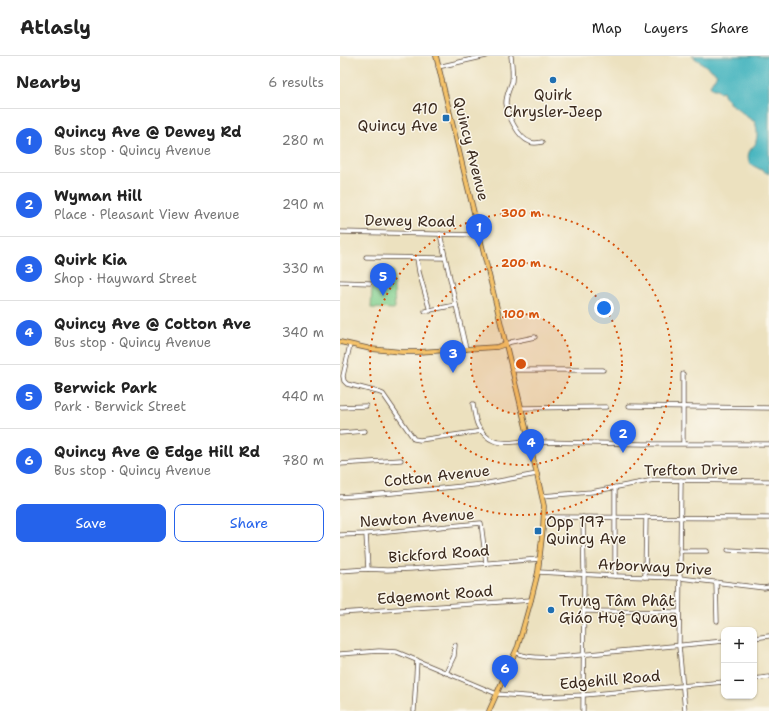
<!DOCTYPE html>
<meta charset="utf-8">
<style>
:root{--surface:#fff;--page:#f6f6f6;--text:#222;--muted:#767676;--line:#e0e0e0;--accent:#2563eb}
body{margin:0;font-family:"Shantell Sans",sans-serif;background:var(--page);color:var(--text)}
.controls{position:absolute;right:12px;bottom:12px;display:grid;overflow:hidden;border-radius:8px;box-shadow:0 1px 3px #0004}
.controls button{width:36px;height:36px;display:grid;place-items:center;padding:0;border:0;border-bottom:1px solid var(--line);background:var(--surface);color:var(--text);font:20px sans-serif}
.you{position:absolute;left:264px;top:252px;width:14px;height:14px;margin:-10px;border:3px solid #fff;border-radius:50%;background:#1a73e8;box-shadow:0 0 0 6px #1a73e833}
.badge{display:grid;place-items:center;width:26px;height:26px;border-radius:50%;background:var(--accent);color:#fff;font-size:13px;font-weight:700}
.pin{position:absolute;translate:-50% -33px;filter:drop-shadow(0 1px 2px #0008)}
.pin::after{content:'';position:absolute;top:21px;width:14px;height:12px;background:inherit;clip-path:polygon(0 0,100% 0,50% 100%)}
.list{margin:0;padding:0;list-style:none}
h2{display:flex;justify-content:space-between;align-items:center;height:52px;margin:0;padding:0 16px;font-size:17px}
h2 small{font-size:13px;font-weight:400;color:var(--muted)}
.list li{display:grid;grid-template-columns:26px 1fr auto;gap:12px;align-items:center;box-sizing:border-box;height:64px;padding:0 16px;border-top:1px solid var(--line)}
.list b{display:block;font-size:15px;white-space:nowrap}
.list p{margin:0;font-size:13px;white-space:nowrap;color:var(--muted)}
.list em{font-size:13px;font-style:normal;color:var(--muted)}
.actions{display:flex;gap:8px;padding:12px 16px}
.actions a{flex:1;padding:9px 0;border:1px solid var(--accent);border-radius:8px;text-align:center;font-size:14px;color:var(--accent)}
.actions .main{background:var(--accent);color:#fff}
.map{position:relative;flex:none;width:429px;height:655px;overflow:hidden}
header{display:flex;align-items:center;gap:24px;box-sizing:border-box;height:56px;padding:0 20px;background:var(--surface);border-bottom:1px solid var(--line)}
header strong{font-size:19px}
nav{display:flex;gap:22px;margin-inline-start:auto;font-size:14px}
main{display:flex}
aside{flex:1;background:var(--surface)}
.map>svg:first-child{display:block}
.green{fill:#81cf8e;stroke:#5e7c56}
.water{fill:#46b5bf;stroke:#40706e}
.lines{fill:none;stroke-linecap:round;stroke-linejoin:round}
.minor-casing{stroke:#564536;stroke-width:5}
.major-casing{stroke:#564536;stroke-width:5.5}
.minor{stroke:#fff;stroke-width:3.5}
.major{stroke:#f4c26a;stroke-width:4}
.ring{fill:none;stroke:#d7540e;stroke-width:2;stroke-dasharray:2 4}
.poi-dot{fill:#1f6fb2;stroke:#fbf7ec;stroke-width:1.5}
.labels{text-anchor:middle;stroke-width:3;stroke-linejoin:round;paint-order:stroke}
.poi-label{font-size:15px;fill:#3b2a1e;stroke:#fbf7ec;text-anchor:start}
.street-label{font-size:15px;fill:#3b2a1e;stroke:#fbf7ec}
.centre{fill:#d7540e;stroke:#fbf7ec;stroke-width:2}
.ring-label{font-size:12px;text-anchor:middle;font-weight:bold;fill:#d7540e;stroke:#fbf7ec;stroke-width:3;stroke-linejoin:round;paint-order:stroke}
</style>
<header>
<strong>Atlasly</strong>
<nav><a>Map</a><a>Layers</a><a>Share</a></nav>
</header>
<main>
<aside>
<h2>Nearby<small>6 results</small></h2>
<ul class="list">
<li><span class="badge">1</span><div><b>Quincy Ave @ Dewey Rd</b><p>Bus stop · Quincy Avenue</p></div><em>280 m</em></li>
<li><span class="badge">2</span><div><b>Wyman Hill</b><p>Place · Pleasant View Avenue</p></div><em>290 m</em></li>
<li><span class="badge">3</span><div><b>Quirk Kia</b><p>Shop · Hayward Street</p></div><em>330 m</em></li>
<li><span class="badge">4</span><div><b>Quincy Ave @ Cotton Ave</b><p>Bus stop · Quincy Avenue</p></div><em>340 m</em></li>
<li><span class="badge">5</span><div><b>Berwick Park</b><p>Park · Berwick Street</p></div><em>440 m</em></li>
<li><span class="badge">6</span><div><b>Quincy Ave @ Edge Hill Rd</b><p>Bus stop · Quincy Avenue</p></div><em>780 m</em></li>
</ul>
<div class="actions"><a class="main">Save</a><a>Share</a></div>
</aside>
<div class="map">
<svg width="429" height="655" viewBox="0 0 429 655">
<rect width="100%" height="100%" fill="#fbf7ec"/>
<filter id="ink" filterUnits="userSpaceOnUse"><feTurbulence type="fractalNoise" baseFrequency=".025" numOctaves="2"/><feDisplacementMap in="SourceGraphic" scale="8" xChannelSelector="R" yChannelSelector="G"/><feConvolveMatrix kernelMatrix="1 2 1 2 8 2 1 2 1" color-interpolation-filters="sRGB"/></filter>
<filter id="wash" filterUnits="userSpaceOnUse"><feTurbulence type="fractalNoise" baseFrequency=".012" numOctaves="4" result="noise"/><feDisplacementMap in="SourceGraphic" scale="16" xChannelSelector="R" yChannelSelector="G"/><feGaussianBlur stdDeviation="0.9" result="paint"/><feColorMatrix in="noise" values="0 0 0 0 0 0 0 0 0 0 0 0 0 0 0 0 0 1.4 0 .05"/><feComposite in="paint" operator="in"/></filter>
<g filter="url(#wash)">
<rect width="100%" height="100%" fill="#ece1bf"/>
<polygon class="green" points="33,214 53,215 55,253 31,252"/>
<path class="water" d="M352 0H429V118L410 108C408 103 407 98 411 93 413 90 416 89 416 85 418 79 417 72 415 66 405 61 399 52 389 47V45L383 39 384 37 383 35 380 36 377 33H373L370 29 377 18Z"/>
</g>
<g filter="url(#ink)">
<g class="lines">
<defs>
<g id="minor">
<path d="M171 0C172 8 173 17 172 25 170 32 166 39 166 47 167 58 178 82 190 86 194 88 198 87 202 86"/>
<polyline points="98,11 146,0"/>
<polyline points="0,176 140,179"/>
<polyline points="100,178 126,293"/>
<polyline points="26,201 105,202"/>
<polyline points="77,202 79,216 90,255"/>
<polyline points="0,226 30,227"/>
<polyline points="85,255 116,249"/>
<polyline points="166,288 171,286 195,281"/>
<polyline points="10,289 3,320 4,325 7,328 38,336 43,338 74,383 80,384 142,375"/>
<polyline points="172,314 263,314"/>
<polyline points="343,318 343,387"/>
<path d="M133 348C134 355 135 364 138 370 141 376 148 383 154 385 162 388 181 386 189 384"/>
<polyline points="289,350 429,352"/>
<polyline points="0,351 26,350"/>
<polyline points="181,352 266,351"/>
<polyline points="0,377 25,375"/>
<polyline points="190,388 199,386 304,388 429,388"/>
<polyline points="0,408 61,404"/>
<polyline points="341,424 339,590 345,655"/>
<polyline points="202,440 251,436 314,424 429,425"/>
<polyline points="0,441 53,437 143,428 197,418"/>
<polyline points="204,461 429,462"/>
<polyline points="243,461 244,518 243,655"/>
<polyline points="26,478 28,513"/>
<polyline points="0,479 26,478 141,467 146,507"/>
<polyline points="388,494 429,496"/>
<polyline points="340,495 367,495"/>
<polyline points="0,515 28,513 47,514 71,513 200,503"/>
<polyline points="198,516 275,520 340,522 424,532 429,531"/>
<polyline points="275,520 275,431"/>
<polyline points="305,521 306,461"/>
<polyline points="376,526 377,565"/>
<polyline points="244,555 339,556"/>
<polyline points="0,557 191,544"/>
<polyline points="414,582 429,580"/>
<path d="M176 597C195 605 228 600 249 598 294 594 339 589 384 585"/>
<polyline points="0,598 39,595 57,596 157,638 199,641 244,639 384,626"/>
<polyline points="106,617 114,600 115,589"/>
<polyline points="414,623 429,621"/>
<polyline points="74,655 77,604"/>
</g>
<g id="major">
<polyline points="96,0 190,388 204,450 203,472 198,516 191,544 178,590 149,655"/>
<polyline points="0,286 31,293 62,296 78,296 157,291 166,288"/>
</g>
</defs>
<use href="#minor" class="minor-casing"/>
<use href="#major" class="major-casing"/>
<use href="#minor" class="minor"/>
<use href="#major" class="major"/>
</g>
</g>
<circle cx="181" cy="308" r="50" fill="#d7540e" fill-opacity=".12"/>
<g class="ring">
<circle cx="181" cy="308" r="50"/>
<circle cx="181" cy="308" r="101"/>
<circle cx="181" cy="308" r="151"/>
</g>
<g class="poi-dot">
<circle cx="213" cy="24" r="4"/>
<rect x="102" y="58" width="8" height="8" rx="2"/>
<rect x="194" y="471" width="8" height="8" rx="2"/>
<circle cx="211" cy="554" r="4"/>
</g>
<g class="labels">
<g class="poi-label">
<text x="213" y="44" text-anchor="middle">Quirk<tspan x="213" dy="17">Chrysler-Jeep</tspan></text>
<text x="98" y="58" text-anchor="end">410<tspan x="98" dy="17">Quincy Ave</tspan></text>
<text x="206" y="471">Opp 197<tspan x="206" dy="17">Quincy Ave</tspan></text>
<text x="219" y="550">Trung Tâm Phật<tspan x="219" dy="17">Giáo Huệ Quang</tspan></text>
</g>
<g class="street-label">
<text transform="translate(131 93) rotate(76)" y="5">Quincy Avenue</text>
<text transform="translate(70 165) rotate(1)" y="5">Dewey Road</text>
<text transform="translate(351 414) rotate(-1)" y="5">Trefton Drive</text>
<text transform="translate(97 420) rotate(-6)" y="5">Cotton Avenue</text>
<text transform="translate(77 462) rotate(-4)" y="5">Newton Avenue</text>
<text transform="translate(99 498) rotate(-4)" y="5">Bickford Road</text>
<text transform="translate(315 511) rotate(3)" y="5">Arborway Drive</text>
<text transform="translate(95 539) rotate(-4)" y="5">Edgemont Road</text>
<text transform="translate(270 624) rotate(-5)" y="5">Edgehill Road</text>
</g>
</g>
<circle cx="181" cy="308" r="6" class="centre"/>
<g class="ring-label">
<text x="181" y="161">300 m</text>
<text x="181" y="211">200 m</text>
<text x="181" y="262">100 m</text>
</g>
</svg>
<div class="controls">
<button>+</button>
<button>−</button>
</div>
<div class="you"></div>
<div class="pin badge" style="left:139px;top:191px">1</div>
<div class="pin badge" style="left:283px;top:397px">2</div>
<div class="pin badge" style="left:113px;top:317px">3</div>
<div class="pin badge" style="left:191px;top:406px">4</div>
<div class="pin badge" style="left:43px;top:240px">5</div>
<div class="pin badge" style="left:165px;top:632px">6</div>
</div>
</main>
